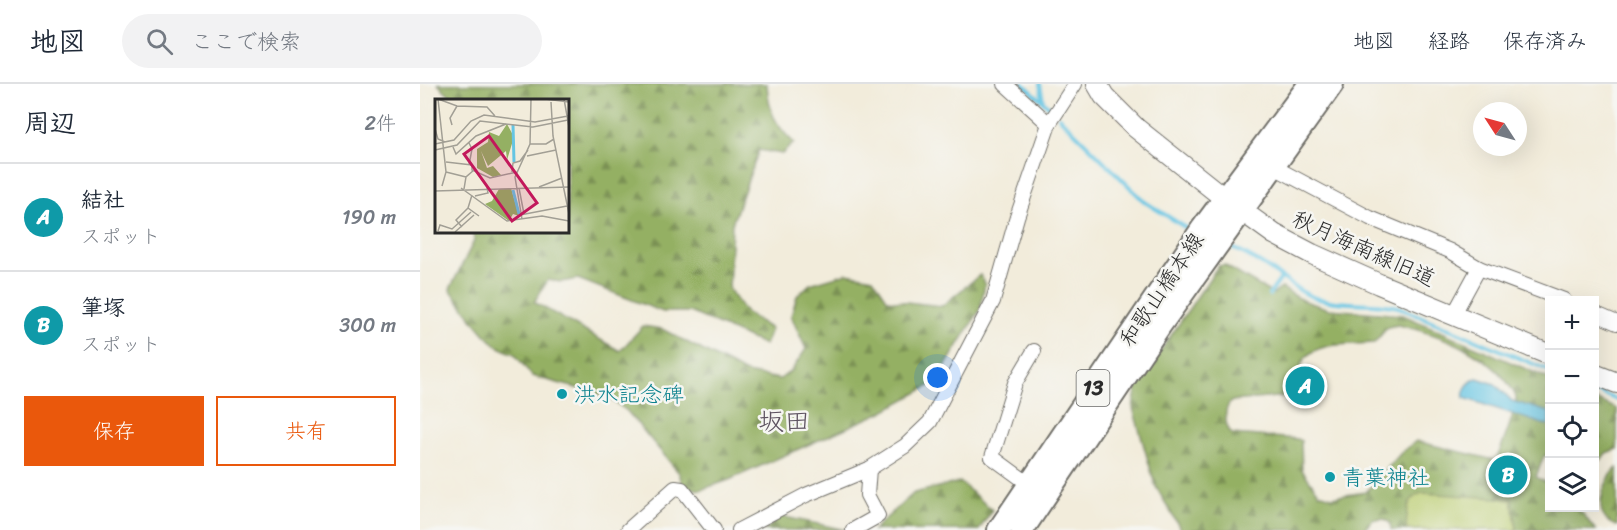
<!DOCTYPE html>
<html lang="ja">
<meta charset="utf-8">
<style>
:root{--surface:#fff;--page:#f2f2f3;--text:#1f2937;--muted:#747a83;--line:#e0e1e3;--accent:#ea580c}
body{margin:0;font-family:Sriracha,"Klee One",sans-serif;background:var(--page);color:var(--text)}
.controls{position:absolute;right:18px;bottom:18px;display:grid;overflow:hidden;border-radius:0px;box-shadow:0 6px 24px #0002}
.controls button{width:54px;height:54px;display:grid;place-items:center;padding:0;border:0;border-bottom:2px solid var(--line);background:var(--surface);color:var(--text);font:30px sans-serif}
.compass{position:absolute;left:1053px;top:18px;width:54px;height:54px;border-radius:50%;background:var(--surface);box-shadow:0 6px 24px #0002;rotate:306deg}
.you{position:absolute;left:518px;top:294px;width:21px;height:21px;margin:-15px;border:4px solid #fff;border-radius:50%;background:#1a73e8;box-shadow:0 0 0 9px #1a73e833}
.badge{display:grid;place-items:center;width:39px;height:39px;border-radius:50%;background:var(--accent);color:#fff;font-size:20px;font-weight:700}
.pin{position:absolute;translate:-50% -50%;border:3px solid #fff;box-shadow:0 2px 6px #0006}
.list{margin:0;padding:0;list-style:none}
h2{display:flex;justify-content:space-between;align-items:center;height:78px;margin:0;padding:0 24px;font-size:26px}
h2 small{font-size:20px;font-weight:400;color:var(--muted)}
.list li{display:grid;grid-template-columns:39px 1fr auto;gap:18px;align-items:center;box-sizing:border-box;height:108px;padding:0 24px;border-top:2px solid var(--line)}
.list b{display:block;font-size:22px;white-space:nowrap}
.list p{margin:0;font-size:20px;white-space:nowrap;color:var(--muted)}
.list em{font-size:20px;font-style:normal;color:var(--muted)}
.actions{display:flex;gap:12px;padding:18px 24px}
.actions a{flex:1;padding:14px 0;border:2px solid var(--accent);border-radius:0px;text-align:center;font-size:21px;color:var(--accent)}
.actions .main{background:var(--accent);color:#fff}
.icon{flex:none;width:33px;height:33px;fill:none;stroke:currentColor;stroke-width:2;stroke-linecap:round;stroke-linejoin:round}
.map{position:relative;flex:none;width:1197px;height:446px;overflow:hidden}
header{display:flex;align-items:center;gap:36px;box-sizing:border-box;height:84px;padding:0 30px;background:var(--surface);border-bottom:2px solid var(--line)}
header strong{font-size:28px}
nav{display:flex;gap:33px;margin-inline-start:auto;font-size:21px}
.search{width:420px;height:54px;background:var(--page);display:flex;align-items:center;gap:15px;box-sizing:border-box;padding:0 21px;border-radius:33px;color:var(--muted);font-size:22px}
main{display:flex}
aside{flex:1;background:var(--surface)}
.map>svg:first-child{display:block}
.forest{fill:url(#forest-firs);stroke:#606e47;stroke-width:1.5;fill-rule:evenodd}
.garden{fill:#bbcd71;stroke:#737c4e;stroke-width:1.5}
.water{fill:#65c5e3;stroke:#487887;stroke-width:1.5}
.lines{fill:none;stroke-linecap:round;stroke-linejoin:round}
.stream{stroke:#65c5e3;stroke-width:4}
.street-casing{stroke:#716f69;stroke-width:16}
.secondary-casing{stroke:#716f69;stroke-width:22}
.primary-casing{stroke:#716f69;stroke-width:26}
.street{stroke:#fff;stroke-width:14}
.secondary{stroke:#fff;stroke-width:20}
.primary{stroke:#fff;stroke-width:22}
.culture-dot{fill:#0f9aa8;stroke:#f6f6f2;stroke-width:2}
.labels{text-anchor:middle;stroke-width:5;stroke-linejoin:round;paint-order:stroke}
.shield{fill:#f6f6f2;stroke:#686867;stroke-width:1.5}
.shield-label{font-size:21px;font-weight:bold;fill:#2b2b2b}
.street-label{font-size:22px;fill:#2b2b2b;stroke:#f6f6f2}
.culture-label{font-size:22px;fill:#0d838f;stroke:#f6f6f2;text-anchor:start}
.quarter-label{font-size:26px;fill:#5e5361;stroke:#f6f6f2}
.inset-river{fill:none;stroke:#65c5e3;stroke-width:3}
.inset-road{fill:none;stroke:#a29f95;stroke-width:1.5}
.view{fill:#c2185b;fill-opacity:0.15;stroke:#c2185b;stroke-width:3}
.inset-edge{fill:none;stroke:#2b2b2b;stroke-width:3}
</style>
<header>
<strong>地図</strong>
<div class="search"><svg class="icon" aria-label="search" viewBox="0 0 24 24"><circle cx="10" cy="10" r="6"/><path d="M15 15l6 6"/></svg>ここで検索</div>
<nav><a>地図</a><a>経路</a><a>保存済み</a></nav>
</header>
<main>
<aside>
<h2>周辺<small>2件</small></h2>
<ul class="list">
<li><span class="badge" style="background:#0f9aa8">A</span><div><b>結社</b><p>スポット</p></div><em>190 m</em></li>
<li><span class="badge" style="background:#0f9aa8">B</span><div><b>筆塚</b><p>スポット</p></div><em>300 m</em></li>
</ul>
<div class="actions"><a class="main">保存</a><a>共有</a></div>
</aside>
<div class="map">
<svg width="1197" height="446" viewBox="0 0 1197 446">
<defs>
<pattern id="forest-firs" width="22" height="20" patternUnits="userSpaceOnUse" patternTransform="scale(1.5)"><rect width="22" height="20" fill="#94b063"/><path d="M5 1l3.5 6h-7zM16 11l3.5 6h-7z" fill="#798f52"/></pattern>
</defs>
<rect width="100%" height="100%" fill="#f6f6f2"/>
<filter id="ink" filterUnits="userSpaceOnUse"><feTurbulence type="fractalNoise" baseFrequency=".0167" numOctaves="2"/><feDisplacementMap in="SourceGraphic" scale="12" xChannelSelector="R" yChannelSelector="G"/><feConvolveMatrix kernelMatrix="1 2 1 2 8 2 1 2 1" color-interpolation-filters="sRGB"/></filter>
<filter id="wash" filterUnits="userSpaceOnUse"><feTurbulence type="fractalNoise" baseFrequency=".008" numOctaves="4" result="noise"/><feDisplacementMap in="SourceGraphic" scale="24" xChannelSelector="R" yChannelSelector="G"/><feGaussianBlur stdDeviation="1.35" result="paint"/><feColorMatrix in="noise" values="0 0 0 0 0 0 0 0 0 0 0 0 0 0 0 0 0 1.4 0 .05"/><feComposite in="paint" operator="in"/></filter>
<g filter="url(#wash)">
<rect width="100%" height="100%" fill="#f2ecdb"/>
<g class="forest">
<path d="M18 0H347C349 28 354 39 374 59L362 70 339 66 312 140 309 205 325 228 351 245 345 261 270 228H243L158 195 141 198 128 196 114 218 200 267 223 242 242 245 326 289 360 295 372 286 386 265 371 232 377 212 390 200 427 189 453 194 468 216 522 222 560 191 565 200 560 226 515 299 462 328 309 396 280 406 263 402 259 389 207 327 186 312 112 292 94 269C69 265 45 224 30 205L54 157 53 147H147V16H35Z"/>
<path d="M804 181 853 210 862 204 882 216 909 225 983 231 1129 295V373L1125 371 1123 374 1116 393 1129 400 1130 424C1140 424 1156 421 1163 430 1168 435 1170 441 1176 446H1097L1092 415 988 424 986 446H971L970 439 964 435H953L945 446H761L735 401 713 324 717 302 727 287 798 182ZM978 241C1018 250 1061 265 1087 298 1090 303 1095 308 1096 314 1096 328 1083 358 1078 372L1074 376 996 357 981 369 946 408 912 413 899 409 882 386 881 357 878 355 812 350C804 342 803 324 812 317L879 311 881 308C881 300 879 287 882 279 893 256 933 261 954 259L968 243Z"/>
<polygon points="1175,315 1197,325 1197,365 1186,369 1181,376 1175,375"/>
<path d="M1197 384V442C1170 435 1182 398 1197 384Z"/>
<polygon points="540,398 572,426 559,446 453,446 494,409"/>
<polygon points="360,432 426,446 345,446"/>
</g>
<path class="garden" d="M1003 409 1092 415 1097 446H986C987 432 985 412 1003 409Z"/>
<path class="water" d="M1057 294 1075 300 1092 317 1129 328V340L1126 341 1044 314C1042 305 1049 298 1057 294Z"/>
<g class="lines">
<g class="stream">
<polyline points="603,0 634,27"/>
<polyline points="620,0 623,16"/>
<polyline points="639,33 725,118 771,147"/>
<path d="M806 161C822 168 836 176 851 186 866 196 881 210 899 215 925 222 952 217 978 223L1130 287"/>
<polyline points="849,211 862,193"/>
<polyline points="1174,306 1197,316"/>
</g>
</g>
</g>
<g filter="url(#ink)">
<g class="lines">
<defs>
<g id="street">
<polyline points="585,0 629,40"/>
<polyline points="852,82 950,134 1030,167 1059,184 1144,216"/>
<polyline points="1174,229 1197,239"/>
<polyline points="1034,230 1059,184"/>
<polyline points="609,400 572,373 595,299 614,267"/>
<polyline points="208,446 255,404 262,405 294,446"/>
<polyline points="319,446 386,411 449,385 485,362 510,338 573,217 597,133 629,40 655,0"/>
<polyline points="433,446 458,432 447,411 449,385"/>
</g>
<g id="secondary">
<polyline points="677,0 684,12 716,44 804,114 854,150 892,170 959,200 1130,271"/>
<polyline points="1174,290 1197,299"/>
</g>
<g id="primary">
<polyline points="579,446 783,144 890,0"/>
<polyline points="602,446 740,241 912,0"/>
</g>
</defs>
<use href="#street" class="street-casing"/>
<use href="#secondary" class="secondary-casing"/>
<use href="#primary" class="primary-casing"/>
<use href="#street" class="street"/>
<use href="#secondary" class="secondary"/>
<use href="#primary" class="primary"/>
</g>
</g>
<g class="culture-dot">
<circle cx="142" cy="310" r="6"/>
<circle cx="910" cy="393" r="6"/>
</g>
<g class="labels">
<rect class="shield" x="656.5" y="286" width="33" height="36" rx="4.5"/>
<g class="shield-label">
<text x="673" y="311">13</text>
</g>
<g class="street-label">
<text transform="translate(944 164) rotate(24)" y="8">秋月海南線旧道</text>
<text transform="translate(741 205) rotate(-56)" y="8">和歌山橋本線</text>
</g>
<g class="culture-label">
<text x="154" y="318">洪水記念碑</text>
<text x="922" y="401">青葉神社</text>
</g>
<g class="quarter-label">
<text x="364" y="346">坂田</text>
</g>
</g>
<g transform="translate(15 15)">
<rect width="134" height="134" fill="#f2ecdb"/>
<path d="M72 25 79 38 72 61 71 52 53 67 46 52 52 69 58 67 66 76 58 78 42 69V50L53 43 54 33 64 37ZM76 89 84 117 78 115 74 122 50 105 57 102 64 90Z" fill="#94b063"/>
<path class="inset-river" d="M78 26 79 63M78 91 84 115"/>
<path class="inset-road" d="M3 0 11 73 7 87M3 0 22 7 52 8 60 17M110 0 134 3M129 0 134 28M116 3 118 37 134 115M17 26 15 19 22 7M0 30 3 40 10 43M34 44 37 50 34 66M0 45 19 41 36 22 49 16 100 23 133 17M95 45H111L119 40M18 48 21 55 41 37 71 25M0 51 22 46 45 22 98 28 133 21M92 57 121 51M11 63 37 66M37 66V71L55 79 82 73M11 73 31 78M77 73 78 64 85 62 93 51M104 88 127 79M26 89 72 122 107 117 134 122M84 89 89 115M29 90 31 78 39 71M0 92 134 88M37 96 33 109 44 117M40 97 53 94 52 89M85 116 132 107M87 120 80 78 95 45 96 0M27 128 21 121 33 109M3 132 5 126 17 130 36 113M20 133 39 116"/>
<path class="view" d="M54 37 102 104 77 122 29 55Z"/>
<rect width="134" height="134" class="inset-edge"/>
</g>
</svg>
<div class="controls">
<button>+</button>
<button>−</button>
<button><svg class="icon" aria-label="locate" viewBox="0 0 24 24"><circle cx="12" cy="12" r="6"/><path d="M12 2v4M12 18v4M2 12h4M18 12h4"/></svg></button>
<button><svg class="icon" aria-label="layers" viewBox="0 0 24 24"><path d="M12 4l9 5-9 5-9-5zM3 14l9 5 9-5"/></svg></button>
</div>
<svg class="compass" viewBox="-18 -18 36 36"><path d="M0-13l5 13h-10z" fill="#e53935"/><path d="M0 13l5-13h-10z" fill="#747a83"/></svg>
<div class="you"></div>
<div class="pin badge" style="left:885px;top:302px;background:#0f9aa8">A</div>
<div class="pin badge" style="left:1088px;top:391px;background:#0f9aa8">B</div>
</div>
</main>
